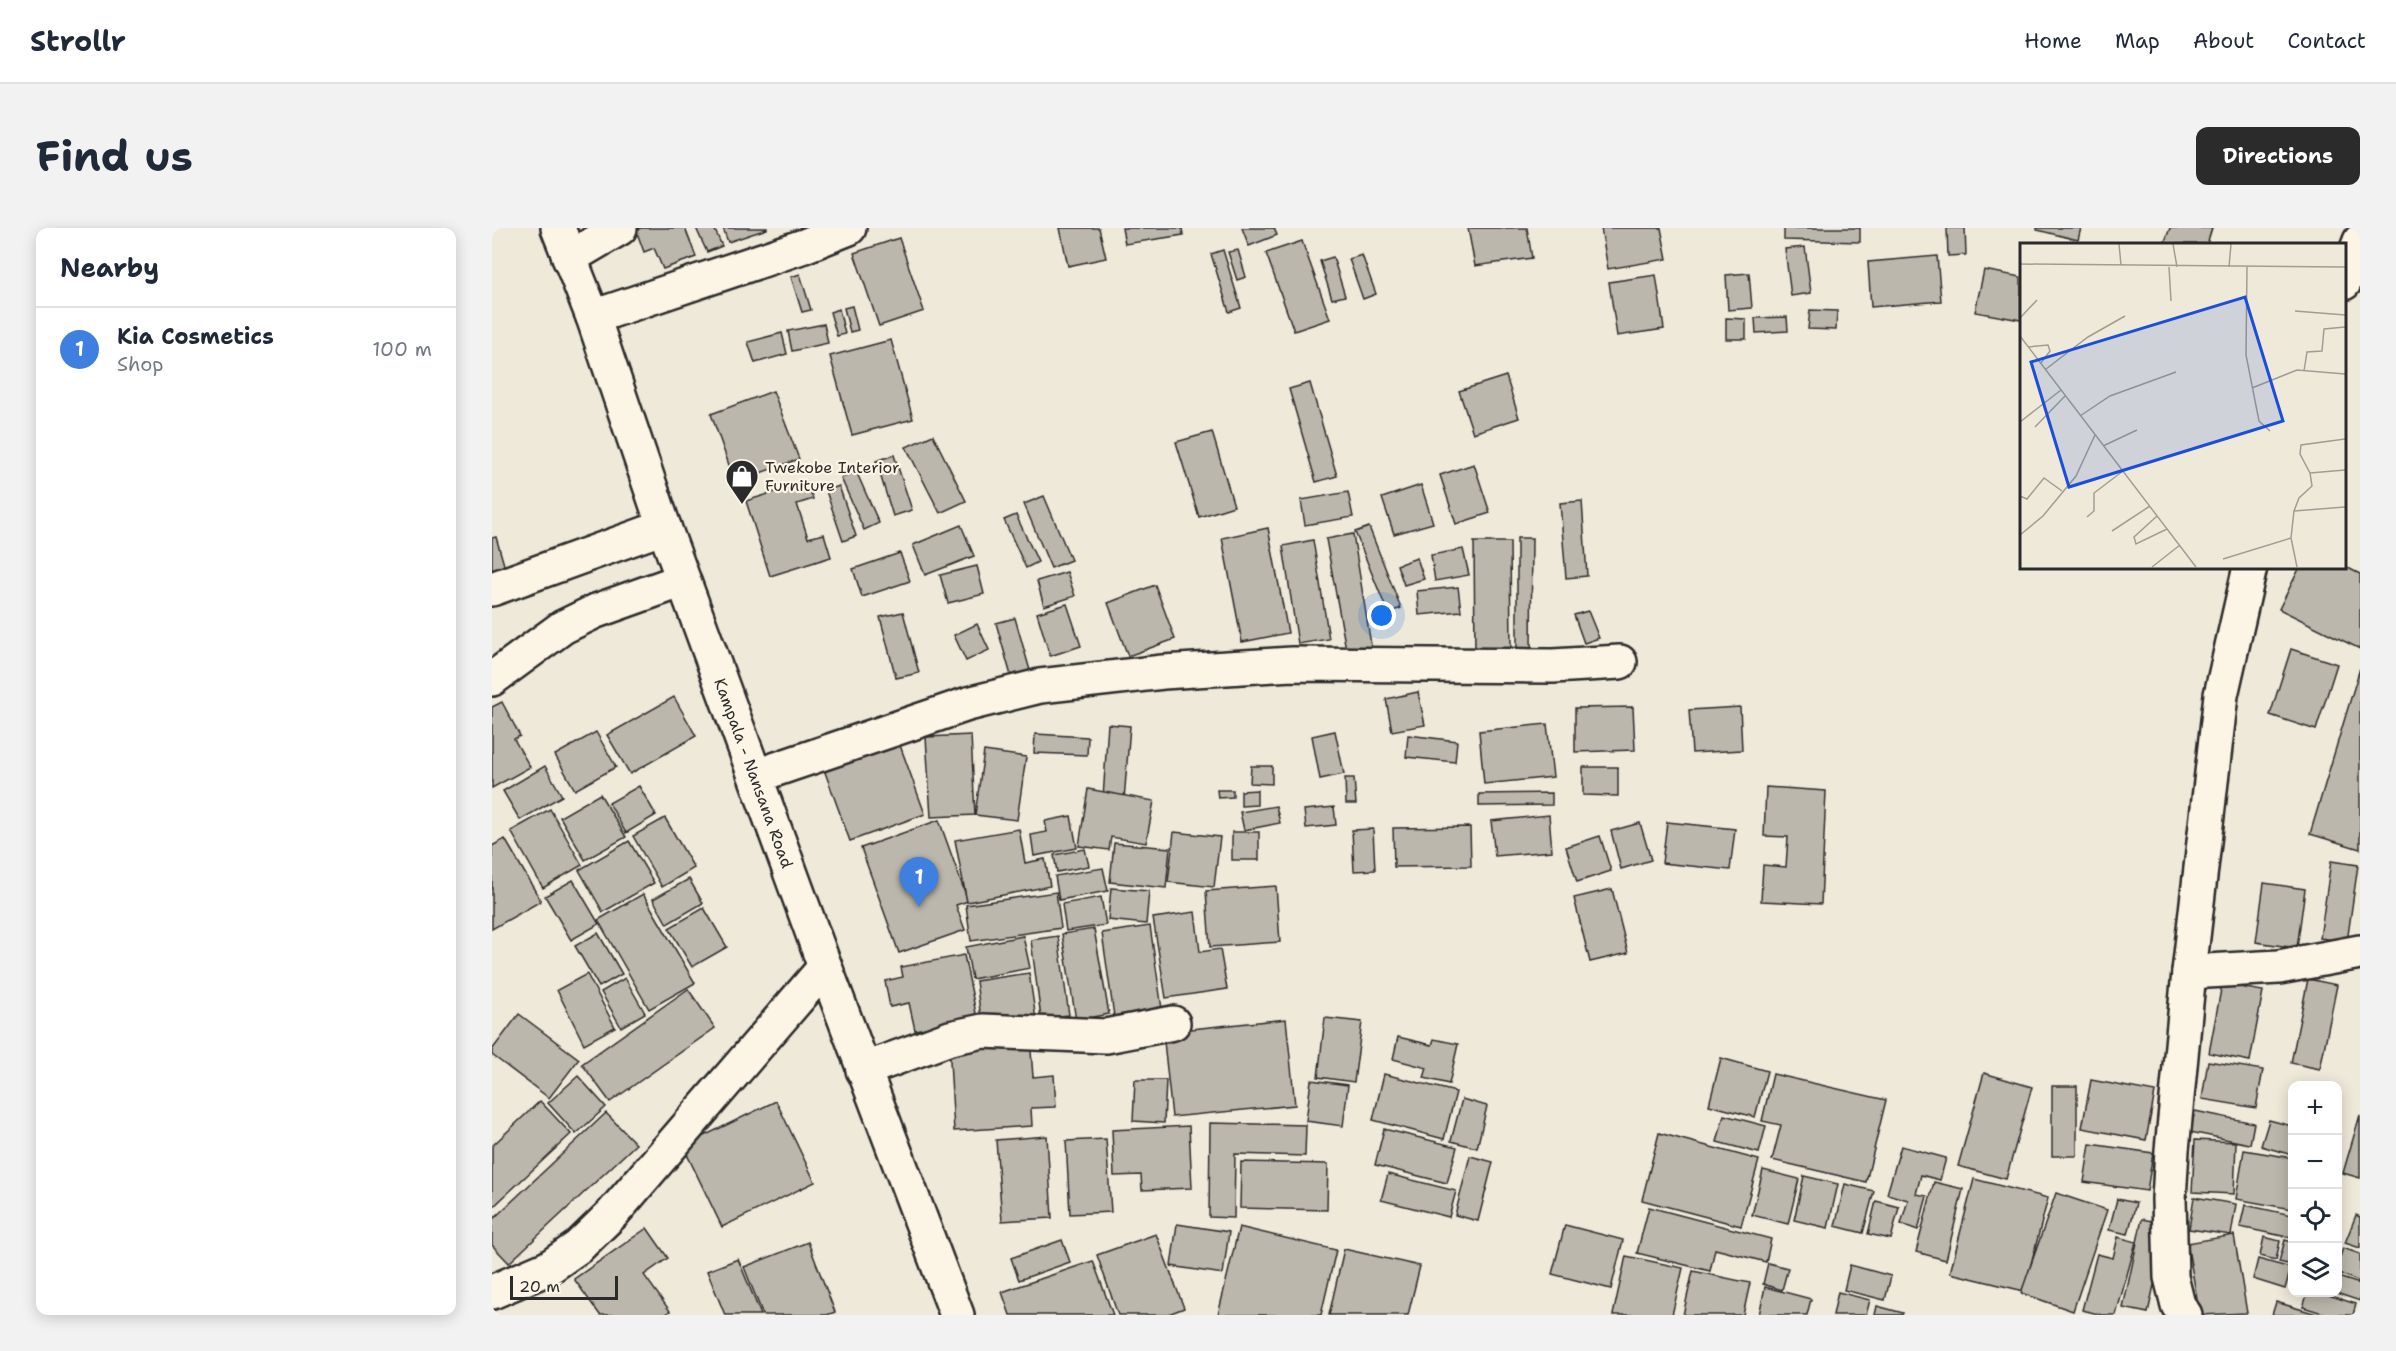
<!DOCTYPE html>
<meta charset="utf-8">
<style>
:root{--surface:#fff;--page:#f2f2f3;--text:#1f2937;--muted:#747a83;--line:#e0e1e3;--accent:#2b2b2b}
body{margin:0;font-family:"Shantell Sans",sans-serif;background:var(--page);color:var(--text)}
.controls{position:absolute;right:18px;bottom:18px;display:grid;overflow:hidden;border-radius:12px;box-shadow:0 3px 15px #0003}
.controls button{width:54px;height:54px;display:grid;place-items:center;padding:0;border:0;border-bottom:2px solid var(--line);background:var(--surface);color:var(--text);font:30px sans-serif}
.scale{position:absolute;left:18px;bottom:15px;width:108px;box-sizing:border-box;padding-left:6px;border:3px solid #2b2b2b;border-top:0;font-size:16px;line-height:21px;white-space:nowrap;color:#2b2b2b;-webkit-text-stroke:4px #fcf5e5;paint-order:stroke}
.you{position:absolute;left:890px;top:388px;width:21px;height:21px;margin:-15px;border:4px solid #fff;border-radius:50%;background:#1a73e8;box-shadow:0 0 0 9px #1a73e833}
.badge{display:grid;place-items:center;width:39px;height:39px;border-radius:50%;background:var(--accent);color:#fff;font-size:20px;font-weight:700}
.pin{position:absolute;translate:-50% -50px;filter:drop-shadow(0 2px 3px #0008)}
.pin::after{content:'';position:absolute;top:32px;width:21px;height:18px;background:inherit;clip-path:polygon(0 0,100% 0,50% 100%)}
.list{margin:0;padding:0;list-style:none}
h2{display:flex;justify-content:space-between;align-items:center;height:78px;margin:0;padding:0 24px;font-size:26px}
h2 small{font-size:20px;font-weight:400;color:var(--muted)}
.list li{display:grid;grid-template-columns:39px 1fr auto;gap:18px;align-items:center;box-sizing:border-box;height:84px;padding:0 24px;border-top:2px solid var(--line)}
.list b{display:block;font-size:22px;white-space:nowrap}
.list p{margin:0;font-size:20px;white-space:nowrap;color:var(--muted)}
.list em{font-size:20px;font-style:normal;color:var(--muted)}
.icon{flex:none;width:33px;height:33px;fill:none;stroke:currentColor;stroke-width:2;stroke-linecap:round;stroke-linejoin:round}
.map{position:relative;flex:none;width:1868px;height:1087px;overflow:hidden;border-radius:12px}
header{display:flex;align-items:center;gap:36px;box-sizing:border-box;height:84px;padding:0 30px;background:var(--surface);border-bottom:2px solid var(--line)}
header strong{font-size:28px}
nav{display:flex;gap:33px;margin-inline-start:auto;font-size:21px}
.intro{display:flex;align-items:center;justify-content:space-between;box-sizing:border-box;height:144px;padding:0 36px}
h1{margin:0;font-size:42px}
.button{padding:15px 27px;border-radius:12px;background:var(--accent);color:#fff;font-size:21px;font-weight:700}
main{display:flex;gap:36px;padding:0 36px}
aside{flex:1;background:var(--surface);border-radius:12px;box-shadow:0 3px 15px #0003}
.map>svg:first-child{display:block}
.building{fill:#bcb7ac;stroke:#2b2b2b;stroke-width:1.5}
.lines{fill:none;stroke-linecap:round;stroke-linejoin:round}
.minor-casing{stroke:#2b2b2b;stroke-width:38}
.major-casing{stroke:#2b2b2b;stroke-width:38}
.minor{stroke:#fcf5e5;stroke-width:33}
.major{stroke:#fcf5e5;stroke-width:33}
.labels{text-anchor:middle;stroke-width:4.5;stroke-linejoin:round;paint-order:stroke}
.poi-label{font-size:16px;fill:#2b2b2b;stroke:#fcf5e5;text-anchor:start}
.street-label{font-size:16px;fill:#2b2b2b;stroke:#fcf5e5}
.inset-road{fill:none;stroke:#a19d94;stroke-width:1.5}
.view{fill:#1d4ed8;fill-opacity:0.15;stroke:#1d4ed8;stroke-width:3}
.inset-edge{fill:none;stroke:#2b2b2b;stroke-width:3}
</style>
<header>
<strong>Strollr</strong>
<nav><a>Home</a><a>Map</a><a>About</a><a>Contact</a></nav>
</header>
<div class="intro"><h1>Find us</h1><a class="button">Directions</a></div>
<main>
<aside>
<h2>Nearby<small></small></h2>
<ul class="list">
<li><span class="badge" style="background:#3f7fe0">1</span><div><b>Kia Cosmetics</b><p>Shop</p></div><em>100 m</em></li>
</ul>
</aside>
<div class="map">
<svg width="1868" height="1087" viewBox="0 0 1868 1087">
<rect width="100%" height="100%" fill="#efe9da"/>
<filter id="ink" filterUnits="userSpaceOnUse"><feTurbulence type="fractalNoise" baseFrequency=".0167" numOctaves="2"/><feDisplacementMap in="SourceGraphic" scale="12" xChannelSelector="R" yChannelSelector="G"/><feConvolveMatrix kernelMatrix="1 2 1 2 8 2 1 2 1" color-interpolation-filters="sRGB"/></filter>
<g filter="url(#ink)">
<g class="building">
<polygon points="149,0 193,0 204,29 171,41 162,20 152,24 144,2"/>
<polygon points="204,0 222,0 230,18 215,24"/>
<polygon points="231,0 275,0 275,1 236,14"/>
<polygon points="568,0 607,0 614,30 576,38"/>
<polygon points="630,0 690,0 691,7 633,16"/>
<polygon points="750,0 782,0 785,7 757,18"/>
<polygon points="976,0 1035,0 1040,30 983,38"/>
<polygon points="1109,0 1169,0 1175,31 1116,41"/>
<polygon points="1292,0 1368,0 1368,14 1292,12"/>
<polygon points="1455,0 1473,0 1474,27 1456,28"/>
<polygon points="1545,0 1589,0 1586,12 1545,2"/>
<polygon points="1678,0 1720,0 1715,16 1672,16"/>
<polygon points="407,10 432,83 387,98 362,25"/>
<polygon points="810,13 838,91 802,103 774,25"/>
<polygon points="1313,19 1319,65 1299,68 1293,21"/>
<polygon points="731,22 749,80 737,84 719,26"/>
<polygon points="746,22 754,49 745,52 736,24"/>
<polygon points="870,27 884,66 871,71 857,31"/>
<polygon points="1445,28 1449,73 1379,79 1376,34"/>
<polygon points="841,29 853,68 840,71 828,33"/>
<polygon points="1492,42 1529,49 1529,92 1483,84"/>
<polygon points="1257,45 1260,80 1236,82 1234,47"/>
<polygon points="308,46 319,82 310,84 299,49"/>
<polygon points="1164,47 1172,101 1125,108 1117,54"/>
<polygon points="360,78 366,102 358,104 352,80"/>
<polygon points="347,81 353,106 345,108 338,84"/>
<polygon points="1318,82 1345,83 1344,102 1316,101"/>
<polygon points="1295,89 1296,103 1264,105 1263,90"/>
<polygon points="1234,90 1254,91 1254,111 1234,111"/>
<polygon points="332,96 336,115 300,123 296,103"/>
<polygon points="290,105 295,126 263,135 256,114"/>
<polygon points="399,112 421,191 360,207 338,128"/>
<polygon points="1014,148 1027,190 981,205 967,163"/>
<polygon points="818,155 845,248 824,254 797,161"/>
<polygon points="281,163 307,231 243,254 219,186"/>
<polygon points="720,204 742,278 707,289 684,214"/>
<polygon points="441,207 474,273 448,285 414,219"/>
<polygon points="402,227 420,282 401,288 384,233"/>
<polygon points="982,236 998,285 964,296 948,247"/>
<polygon points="364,243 387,295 372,302 349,250"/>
<polygon points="315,254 321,271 305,276 316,310 332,306 339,329 278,348 254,273"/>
<polygon points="929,257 941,295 902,306 890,270"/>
<polygon points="347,258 364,308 351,313 334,263"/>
<polygon points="856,264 861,289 813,297 809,272"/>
<polygon points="552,268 579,332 559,340 532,276"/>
<polygon points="1090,273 1095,348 1074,350 1068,275"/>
<polygon points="524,287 546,334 534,340 512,292"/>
<polygon points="469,297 482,328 433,347 421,317"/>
<polygon points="877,299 909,380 896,385 863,304"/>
<polygon points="776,300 796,405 750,414 730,310"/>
<polygon points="861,306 880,423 855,427 834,311"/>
<polygon points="4,309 15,347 0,351 0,310"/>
<polygon points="1025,310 1040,310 1039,422 1025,422"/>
<polygon points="821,312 837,411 806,416 791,318"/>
<polygon points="982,314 1018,314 1019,423 983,423"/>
<polygon points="971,321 977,347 943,353 939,327"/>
<polygon points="408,325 418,353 370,369 361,341"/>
<polygon points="925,330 932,351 912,357 905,337"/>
<polygon points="485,338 492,366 456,375 448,347"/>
<polygon points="1852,338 1868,346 1868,421 1787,381 1808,339"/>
<polygon points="575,344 583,368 552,378 545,353"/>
<polygon points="663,357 683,411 636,428 616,375"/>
<polygon points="966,359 969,383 927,387 925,363"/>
<polygon points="575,376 589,418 558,428 545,385"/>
<polygon points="1096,383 1107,410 1092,415 1082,387"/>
<polygon points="411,384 427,445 404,450 388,389"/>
<polygon points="523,390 539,446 520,451 504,395"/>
<polygon points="485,396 497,422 474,433 462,407"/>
<polygon points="1799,421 1845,436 1824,502 1778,487"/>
<polygon points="1868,440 1868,621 1818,606"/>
<polygon points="926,464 933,497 900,503 894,471"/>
<polygon points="182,469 204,508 138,546 115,507"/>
<polygon points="10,474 28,508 22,511 38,539 0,560 0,479"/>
<polygon points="1141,479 1143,522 1083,524 1083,480"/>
<polygon points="1248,479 1250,522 1200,525 1197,482"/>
<polygon points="616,496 638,498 632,572 611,570"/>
<polygon points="1055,496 1061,549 992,556 987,503"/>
<polygon points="843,503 852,546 828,551 820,508"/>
<polygon points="104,504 124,539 83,562 63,527"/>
<polygon points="543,506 596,509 595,527 542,525"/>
<polygon points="479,507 483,587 439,589 434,509"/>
<polygon points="916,507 965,513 963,534 914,529"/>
<polygon points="405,509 433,586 358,613 330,536"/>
<polygon points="492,523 534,529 525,592 483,587"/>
<polygon points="53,538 70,568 28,592 11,563"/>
<polygon points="759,538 780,538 780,556 758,555"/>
<polygon points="1091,539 1126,539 1126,568 1091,567"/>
<polygon points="853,550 862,550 864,576 854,576"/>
<polygon points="147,558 164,587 134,605 117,575"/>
<polygon points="1274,559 1334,563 1329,676 1269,673 1271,637 1294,639 1296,609 1272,608"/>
<polygon points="596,561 662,573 654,615 619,609 617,622 587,618"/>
<polygon points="725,562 741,562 741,569 726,570"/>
<polygon points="765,562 765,577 749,578 749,563"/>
<polygon points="1060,565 1060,577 987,578 987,566"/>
<polygon points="108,566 134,609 93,632 68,589"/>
<polygon points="784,578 788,595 752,602 748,584"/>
<polygon points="842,579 844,597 814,600 812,582"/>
<polygon points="58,581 90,637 51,660 19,603"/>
<polygon points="1057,587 1060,623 1003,628 999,593"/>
<polygon points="579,588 585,620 542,628 539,607 555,604 553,593"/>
<polygon points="173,590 202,640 170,659 141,608"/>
<polygon points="447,592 476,673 464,677 473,702 407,725 369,620"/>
<polygon points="1175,594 1243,601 1238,642 1170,635"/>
<polygon points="1148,595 1159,632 1129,641 1119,603"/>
<polygon points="978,599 979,638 902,639 901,600"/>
<polygon points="527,601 533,635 553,631 558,658 475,674 463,612"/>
<polygon points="881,601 883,642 862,643 860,602"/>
<polygon points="682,604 728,609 722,659 676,654"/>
<rect x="740" y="604" width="27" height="28"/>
<polygon points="1108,608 1119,643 1085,654 1074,619"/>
<polygon points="13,611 49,673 0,701 0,618"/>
<polygon points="137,613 162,655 111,684 87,642"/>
<polygon points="622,615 678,620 674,660 618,654"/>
<polygon points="593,621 597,638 565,644 562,627"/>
<polygon points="1839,633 1866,637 1855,714 1828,710"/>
<polygon points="611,640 616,663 567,672 563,648"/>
<polygon points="197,651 211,675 175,696 161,671"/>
<polygon points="81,652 107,696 79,712 53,668"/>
<polygon points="1772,655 1813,661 1805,720 1764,714"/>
<polygon points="784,658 788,714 718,719 714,663"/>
<polygon points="619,660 657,663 654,696 616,692"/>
<polygon points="1120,661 1136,725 1098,734 1082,670"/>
<polygon points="564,664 569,700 479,713 474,677"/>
<polygon points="151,666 203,755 157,781 106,692"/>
<polygon points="609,669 614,697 574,703 570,676"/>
<polygon points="212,680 235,719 200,739 177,700"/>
<polygon points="703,684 708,724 728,721 735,761 674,770 661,690"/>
<polygon points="658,698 670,781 622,788 610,705"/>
<polygon points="602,701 617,786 584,792 570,706"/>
<polygon points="106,705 130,746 107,759 83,718"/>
<polygon points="531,708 538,740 480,751 474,719"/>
<polygon points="566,708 577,787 549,790 539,712"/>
<polygon points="472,727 485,790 423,802 417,775 398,779 393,753 411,749 409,739"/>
<polygon points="537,745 544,791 490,798 484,753"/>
<polygon points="95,746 123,799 92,816 65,762"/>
<polygon points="133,750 153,785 129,799 109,764"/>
<polygon points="1816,751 1845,757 1828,841 1799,835"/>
<polygon points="1730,756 1771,763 1758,833 1717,825"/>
<polygon points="196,761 223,800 118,874 90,836"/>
<polygon points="27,786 87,831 57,870 0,827 0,822"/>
<polygon points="833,790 870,794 862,854 826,849"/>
<polygon points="794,791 803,877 680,889 671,804"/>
<polygon points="906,809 940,817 942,811 966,816 957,856 932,850 935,840 901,831"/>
<polygon points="538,810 541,849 562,847 564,879 539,880 540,898 462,903 457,815"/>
<polygon points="1229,830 1275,843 1263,889 1217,877"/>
<polygon points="1716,833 1771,842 1764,880 1710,871"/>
<polygon points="1492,845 1540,859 1514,951 1466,938"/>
<polygon points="892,846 964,864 952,911 881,892"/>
<polygon points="1281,846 1394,872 1374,954 1280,932 1289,897 1270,893"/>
<polygon points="86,848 114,879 84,906 56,875"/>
<polygon points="643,852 674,852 672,895 641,893"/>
<polygon points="819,852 856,857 851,898 814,893"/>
<polygon points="1599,852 1663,864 1654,912 1590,900"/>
<rect x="1560" y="858" width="25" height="70"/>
<polygon points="970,871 995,878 985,920 959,913"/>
<polygon points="48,873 79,906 0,980 0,918"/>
<polygon points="284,873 323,954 230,999 191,918"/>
<polygon points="1703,883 1762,895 1758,916 1698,904"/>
<polygon points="114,885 144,916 17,1035 0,1017 0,992"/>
<polygon points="1232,887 1274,898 1267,925 1225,914"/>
<polygon points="1868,887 1868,950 1851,945"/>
<polygon points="1777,892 1800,898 1800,927 1769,918"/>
<polygon points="718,895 814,897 813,928 743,926 742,990 717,989"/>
<polygon points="697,898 700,960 650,962 649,947 622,948 620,902"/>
<polygon points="892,901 965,919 955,955 883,937"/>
<polygon points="1167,905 1267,932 1249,998 1150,972"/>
<polygon points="555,908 560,990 510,993 504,912"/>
<polygon points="614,911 619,984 578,986 574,913"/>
<polygon points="1703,912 1744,914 1742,966 1700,964"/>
<polygon points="1598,916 1661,925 1655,963 1592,954"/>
<polygon points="1409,918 1454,930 1448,952 1429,947 1424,966 1435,968 1426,1002 1409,996 1416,972 1395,966"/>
<polygon points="1752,922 1800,930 1800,981 1744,971"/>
<polygon points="978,928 1001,934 986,993 963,987"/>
<polygon points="749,934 836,936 835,982 748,980"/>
<polygon points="1271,942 1307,951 1296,996 1260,987"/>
<polygon points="896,946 964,963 957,989 889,972"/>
<polygon points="1312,948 1346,956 1336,1000 1302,992"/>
<polygon points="1482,951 1556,970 1532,1063 1458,1045"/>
<polygon points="1442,954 1471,961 1454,1032 1424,1024"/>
<polygon points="1353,956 1382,963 1371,1005 1343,998"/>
<polygon points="1564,965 1615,982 1581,1083 1529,1065"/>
<polygon points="1702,969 1744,976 1739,1007 1697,1001"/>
<polygon points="1625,971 1644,975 1636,1006 1617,1002"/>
<polygon points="1384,973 1407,979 1399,1011 1376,1006"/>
<polygon points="1753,977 1800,987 1800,1010 1748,999"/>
<polygon points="1157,979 1279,1011 1274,1034 1223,1021 1218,1043 1145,1025"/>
<polygon points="1864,987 1868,989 1868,1020 1853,1015"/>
<polygon points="1650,991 1675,996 1656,1085 1631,1080"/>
<polygon points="685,996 737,1004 731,1046 679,1038"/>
<polygon points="1073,997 1131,1012 1119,1061 1060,1046"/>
<polygon points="747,999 844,1022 829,1087 726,1087"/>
<polygon points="155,1000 176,1030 152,1047 178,1083 173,1087 108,1087 82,1051"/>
<polygon points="664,1006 692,1080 674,1087 626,1087 605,1027"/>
<polygon points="1742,1007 1755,1085 1708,1087 1695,1015"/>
<polygon points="1626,1009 1644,1014 1624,1087 1610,1087 1590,1082 1605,1026 1621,1030"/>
<polygon points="1772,1009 1788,1013 1784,1032 1768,1028"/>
<polygon points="570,1012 578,1034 527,1052 519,1030"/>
<polygon points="1793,1012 1800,1014 1800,1037 1787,1034"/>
<polygon points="316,1014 343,1084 335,1087 271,1087 252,1039"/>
<polygon points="1851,1020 1868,1026 1868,1054 1846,1045 1846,1035"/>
<polygon points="852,1021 928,1038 916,1087 837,1087"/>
<polygon points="1134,1028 1191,1040 1180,1087 1121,1087"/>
<polygon points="246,1031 269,1087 233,1087 215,1043"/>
<polygon points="1766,1031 1799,1040 1793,1061 1761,1051"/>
<polygon points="601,1033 621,1087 518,1087 510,1064"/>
<polygon points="1276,1035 1296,1040 1290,1062 1271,1056"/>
<polygon points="1358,1037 1399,1048 1393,1072 1352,1062"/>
<polygon points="1201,1043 1258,1055 1251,1087 1191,1087"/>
<polygon points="1846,1049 1868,1056 1868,1073 1841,1064 1846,1064"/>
<polygon points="1273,1059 1319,1071 1315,1087 1267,1087"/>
<polygon points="1346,1064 1378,1072 1374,1087 1341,1087"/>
<polygon points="1816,1064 1827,1064 1864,1076 1861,1087 1837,1087 1811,1079"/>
<polygon points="1784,1074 1828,1087 1780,1087"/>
<polygon points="1385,1078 1411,1085 1410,1087 1383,1087"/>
</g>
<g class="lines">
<defs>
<g id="minor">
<polyline points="77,30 128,0"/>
<polyline points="1852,55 1868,13"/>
<polyline points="101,89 312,18 357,0"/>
<polyline points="0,361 172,299"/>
<polyline points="0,451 71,399 104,383 191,352"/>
<polyline points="264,548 476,476 548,458 671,444 800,436 1061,438 1128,434"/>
<polyline points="1697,744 1787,739 1868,724"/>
<polyline points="371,842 458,810 491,803 614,808 681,795"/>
<polyline points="0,1064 56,1040 86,1019 121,985 333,739"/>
<polyline points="1693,1087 1686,1077 1679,1049 1677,971 1680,922 1697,744 1729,467 1758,339"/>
</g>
<polyline id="major" points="66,0 101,89 172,299 333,739 465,1087"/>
</defs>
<use href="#minor" class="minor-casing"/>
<use href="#major" class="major-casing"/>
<use href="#minor" class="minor"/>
<use href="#major" class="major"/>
</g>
</g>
<defs>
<symbol id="shop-pin" viewBox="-11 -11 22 30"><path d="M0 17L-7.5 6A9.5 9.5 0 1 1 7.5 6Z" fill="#2b2b2b" stroke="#fcf5e5"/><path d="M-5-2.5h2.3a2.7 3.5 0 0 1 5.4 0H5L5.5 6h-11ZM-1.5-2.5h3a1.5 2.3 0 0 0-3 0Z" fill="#fff"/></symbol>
</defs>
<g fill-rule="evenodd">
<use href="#shop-pin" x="231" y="229" width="38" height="52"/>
</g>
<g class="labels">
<g class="poi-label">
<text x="273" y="245">Twekobe Interior<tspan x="273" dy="18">Furniture</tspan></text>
</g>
<g class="street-label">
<text transform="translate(262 545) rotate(70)" y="6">Kampala - Nansana Road</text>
</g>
</g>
<g transform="translate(1528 15)">
<rect width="326" height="326" fill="#efe9da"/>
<path class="inset-road" d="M99 1 101 22M153 1 157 24M0 21 325 24M149 24 151 58M209 24 211 1M227 24 226 112 239 178 250 188M275 68 325 72M0 75 17 57M0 93 176 324M8 104 28 102 30 108 21 120M26 126 68 94 105 73M284 128 287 109 302 108 304 86 325 84M232 145 277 127 325 131M60 173 90 153 156 129M0 179 41 147M15 184 45 153M83 203 117 187M290 230 325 227M0 253 7 256 24 235 42 248M274 268 325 264M137 273 114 294 116 301 147 286M67 274 74 268V250L103 228M92 288 130 263M0 292 23 273 56 233 75 192M203 316 271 295M132 324 160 302M277 324 271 295 274 268 279 255 292 243 290 230 280 211 281 202 325 196"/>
<path class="view" d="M225 54 263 178 49 244 11 119Z"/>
<rect width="326" height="326" class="inset-edge"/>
</g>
</svg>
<div class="controls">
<button>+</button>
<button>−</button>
<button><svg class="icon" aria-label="locate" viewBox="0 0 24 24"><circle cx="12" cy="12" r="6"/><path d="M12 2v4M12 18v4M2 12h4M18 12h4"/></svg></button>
<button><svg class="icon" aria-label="layers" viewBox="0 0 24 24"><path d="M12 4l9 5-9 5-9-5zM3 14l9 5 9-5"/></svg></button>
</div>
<div class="scale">20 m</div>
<div class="you"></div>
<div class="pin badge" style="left:427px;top:679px;background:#3f7fe0">1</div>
</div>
</main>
